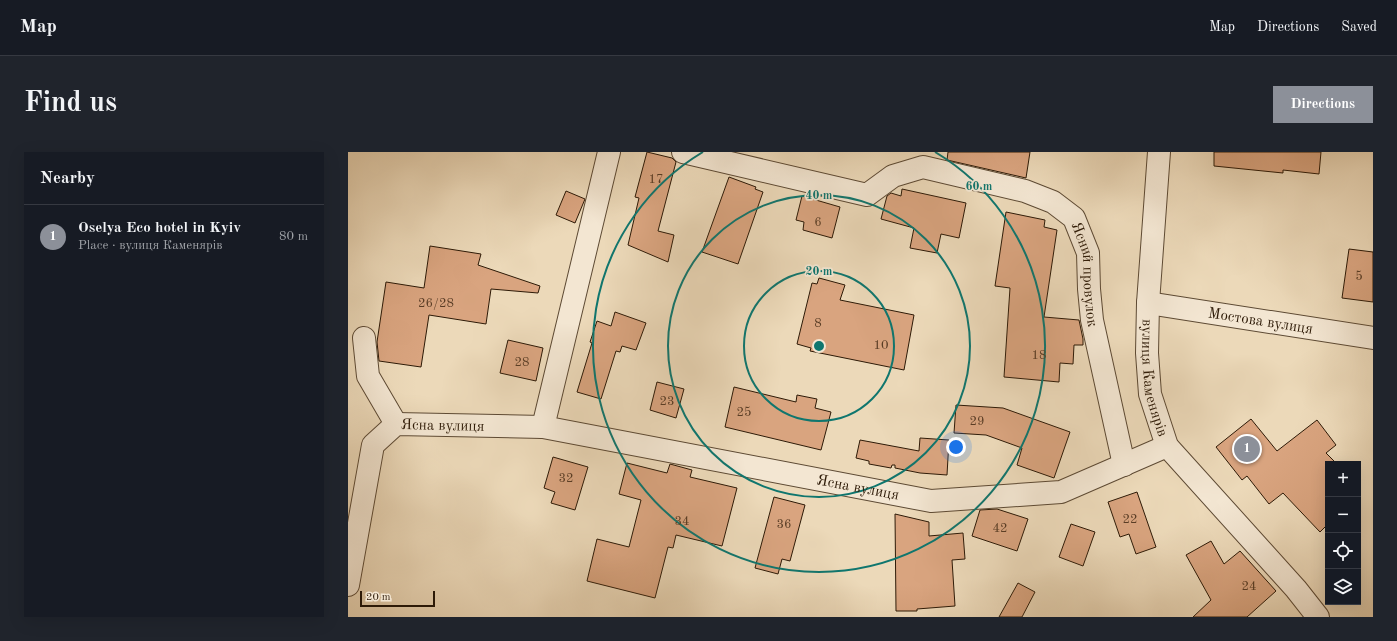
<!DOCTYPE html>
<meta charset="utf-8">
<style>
:root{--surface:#171b24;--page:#20242c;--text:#f1f3f6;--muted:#9ea1a6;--line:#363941;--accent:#8c9099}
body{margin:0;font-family:"Old Standard TT",serif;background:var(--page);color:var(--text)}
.controls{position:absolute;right:12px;bottom:12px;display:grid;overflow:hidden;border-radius:0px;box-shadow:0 4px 16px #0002}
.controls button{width:36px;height:36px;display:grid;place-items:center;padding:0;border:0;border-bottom:1px solid var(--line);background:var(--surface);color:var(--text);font:20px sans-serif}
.scale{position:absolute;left:12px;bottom:10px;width:75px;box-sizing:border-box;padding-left:4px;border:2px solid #2d1a07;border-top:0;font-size:11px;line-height:14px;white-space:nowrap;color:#2d1a07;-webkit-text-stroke:3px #f3e6d2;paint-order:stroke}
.you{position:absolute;left:608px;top:295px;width:14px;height:14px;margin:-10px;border:3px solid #fff;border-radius:50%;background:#1a73e8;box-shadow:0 0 0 6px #1a73e833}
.badge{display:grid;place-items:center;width:26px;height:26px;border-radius:50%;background:var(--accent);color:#fff;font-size:13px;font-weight:700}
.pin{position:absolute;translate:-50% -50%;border:2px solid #fff;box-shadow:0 1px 4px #0006}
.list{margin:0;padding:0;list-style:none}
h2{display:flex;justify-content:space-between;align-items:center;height:52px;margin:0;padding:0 16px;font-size:17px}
h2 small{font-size:13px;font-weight:400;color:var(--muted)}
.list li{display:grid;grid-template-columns:26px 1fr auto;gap:12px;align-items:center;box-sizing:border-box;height:64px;padding:0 16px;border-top:1px solid var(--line)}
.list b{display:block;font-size:15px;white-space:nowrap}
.list p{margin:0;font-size:13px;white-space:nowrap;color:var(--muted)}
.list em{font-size:13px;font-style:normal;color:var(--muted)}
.icon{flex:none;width:22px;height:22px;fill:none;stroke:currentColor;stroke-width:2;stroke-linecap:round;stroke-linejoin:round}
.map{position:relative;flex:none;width:1025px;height:465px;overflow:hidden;border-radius:0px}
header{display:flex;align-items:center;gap:24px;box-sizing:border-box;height:56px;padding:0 20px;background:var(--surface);border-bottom:1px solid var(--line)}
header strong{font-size:19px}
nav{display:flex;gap:22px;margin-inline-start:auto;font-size:14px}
.intro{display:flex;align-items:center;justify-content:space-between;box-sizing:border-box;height:96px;padding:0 24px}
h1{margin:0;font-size:28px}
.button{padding:10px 18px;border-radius:0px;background:var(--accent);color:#fff;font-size:14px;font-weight:700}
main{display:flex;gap:24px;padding:0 24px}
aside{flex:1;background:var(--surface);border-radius:0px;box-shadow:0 4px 16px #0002}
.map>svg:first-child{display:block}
.building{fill:#d9a47f;stroke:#2d1a07}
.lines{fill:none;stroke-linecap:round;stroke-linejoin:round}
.minor-casing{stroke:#5d4a34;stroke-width:24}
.tertiary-casing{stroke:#5d4a34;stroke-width:24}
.minor{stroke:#f3e6d2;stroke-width:22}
.tertiary{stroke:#f3e6d2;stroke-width:22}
.ring{fill:none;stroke:#0f766e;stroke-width:2}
.labels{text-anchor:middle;stroke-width:3.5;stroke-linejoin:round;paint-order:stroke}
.number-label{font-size:13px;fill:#583c25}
.street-label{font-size:15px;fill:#2d1a07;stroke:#f3e6d2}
.centre{fill:#0f766e;stroke:#f3e6d2;stroke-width:2}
.ring-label{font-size:12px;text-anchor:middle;font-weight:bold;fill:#0f766e;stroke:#f3e6d2;stroke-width:3.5;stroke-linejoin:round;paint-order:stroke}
</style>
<header>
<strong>Map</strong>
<nav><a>Map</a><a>Directions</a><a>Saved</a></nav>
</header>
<div class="intro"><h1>Find us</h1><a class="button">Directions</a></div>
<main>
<aside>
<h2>Nearby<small></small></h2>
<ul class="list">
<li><span class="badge">1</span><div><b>Oselya Eco hotel in Kyiv</b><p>Place · вулиця Каменярів</p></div><em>80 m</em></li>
</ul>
</aside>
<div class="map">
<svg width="1025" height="465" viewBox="0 0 1025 465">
<rect width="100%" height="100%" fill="#ecd9b9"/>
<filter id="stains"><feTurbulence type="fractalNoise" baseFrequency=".005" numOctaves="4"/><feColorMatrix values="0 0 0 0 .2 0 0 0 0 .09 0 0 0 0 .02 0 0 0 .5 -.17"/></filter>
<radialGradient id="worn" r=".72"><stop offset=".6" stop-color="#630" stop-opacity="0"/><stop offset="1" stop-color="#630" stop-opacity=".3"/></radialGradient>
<g class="building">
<polygon points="299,0 324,6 328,10 310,79 326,83 320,110 280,93 291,46 287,45"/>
<polygon points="600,0 682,0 678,26 599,8"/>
<polygon points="866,0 973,0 971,22 935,18 935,21 866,14"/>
<polygon points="381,25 408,35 407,37 415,40 390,112 354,100"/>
<polygon points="554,37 618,51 611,86 593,82 589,101 562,96 566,76 533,67 539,44 543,41 553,44"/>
<polygon points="218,39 237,47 227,71 208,63"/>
<polygon points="454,44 492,55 484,86 455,78 456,70 448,68"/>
<polygon points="658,60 697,68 696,75 709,78 696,165 731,168 735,187 735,193 726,193 725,212 712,211 711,230 656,225 662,136 647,134"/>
<polygon points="82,94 133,102 130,113 192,134 190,141 143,137 138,172 81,163 73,215 31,209 29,190 38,130 76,136"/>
<polygon points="1001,97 1025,100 1025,150 994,146"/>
<polygon points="471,126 497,133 492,148 566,163 556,218 462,199 463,196 449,192 464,131 469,132"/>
<polygon points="267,160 298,171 288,198 274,194 272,200 268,199 253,247 229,240 244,191 242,190 249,169 263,174"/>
<polygon points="160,188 195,196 188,229 152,221"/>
<polygon points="309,230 336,237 328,266 302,258"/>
<polygon points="386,235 448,250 449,243 469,247 467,256 483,260 473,298 377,275"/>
<polygon points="608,253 655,256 722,280 706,326 669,313 674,296 638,283 606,281"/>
<polygon points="903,267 929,299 969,268 988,293 978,301 989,312 980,312 980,372 972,380 935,341 921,352 899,324 894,328 868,295"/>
<polygon points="572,286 601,288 599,323 572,321 547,316 547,313 544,313 543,316 521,312 521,309 508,306 512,288 571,299"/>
<polygon points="205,305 240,315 227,358 203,351 207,340 196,336"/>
<polygon points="279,311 319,321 322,312 344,318 342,325 389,336 374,394 328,383 325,396 320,395 307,446 239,429 249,387 281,395 293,348 271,342"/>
<polygon points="789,340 808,395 788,402 781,382 772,385 760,350"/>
<polygon points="426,345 457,353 442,409 434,407 430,422 407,416"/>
<polygon points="649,357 680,367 669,399 624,384 632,358"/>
<polygon points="547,362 581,370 581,384 615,381 617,407 604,408 607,454 569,457 569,459 548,459"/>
<polygon points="723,372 747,380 735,414 711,405"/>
<polygon points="863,389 876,412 892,399 928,439 899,465 845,465 863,448 838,403"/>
<polygon points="670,431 687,440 674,465 651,465"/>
</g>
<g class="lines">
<defs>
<g id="minor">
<path id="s1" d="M335 0 519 43 545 24 575 15 677 39 705 50 726 66 740 101 741 137 744 168 776 313"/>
<path id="s2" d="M800 151 1025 186"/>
<polyline points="16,186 20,224 48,272"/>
<polyline points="195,275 261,0"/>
<path id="s3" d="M0 433 25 293 48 272 195 275 583 349 713 340 819 294"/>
</g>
<g id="tertiary">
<path id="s4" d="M811 0 800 151 799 201 802 242 819 294 948 437 970 465"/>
</g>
</defs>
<use href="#minor" class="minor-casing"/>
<use href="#tertiary" class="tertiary-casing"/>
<use href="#minor" class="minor"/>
<use href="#tertiary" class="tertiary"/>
</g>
<g class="ring">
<circle cx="471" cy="194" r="75"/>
<circle cx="471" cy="194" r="151"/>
<path d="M587 0A226 226 0 1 1 355 0"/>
</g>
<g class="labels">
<g class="number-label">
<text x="308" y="31">17</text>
<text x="470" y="74">6</text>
<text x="1011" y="128">5</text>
<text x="88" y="155">26/28</text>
<text x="470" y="175">8</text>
<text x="533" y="197">10</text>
<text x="691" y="207">18</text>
<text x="174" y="214">28</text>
<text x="319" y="253">23</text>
<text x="396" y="264">25</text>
<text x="629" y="273">29</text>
<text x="218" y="330">32</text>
<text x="782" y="371">22</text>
<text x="334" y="373">34</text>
<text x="436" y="376">36</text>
<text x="652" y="380">42</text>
<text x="901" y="438">24</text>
</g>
<g class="street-label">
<text dy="5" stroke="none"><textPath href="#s1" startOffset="472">Ясний провулок</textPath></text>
<text dy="5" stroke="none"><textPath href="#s2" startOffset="114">Мостова вулиця</textPath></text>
<text dy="5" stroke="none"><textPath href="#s4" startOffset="227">вулиця Каменярів</textPath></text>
<text dy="5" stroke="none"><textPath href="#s3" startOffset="220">Ясна вулиця</textPath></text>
<text dy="5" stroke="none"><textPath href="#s3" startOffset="641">Ясна вулиця</textPath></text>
</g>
</g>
<circle cx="471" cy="194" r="6" class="centre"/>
<g class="ring-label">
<text x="631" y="38">60 m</text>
<text x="471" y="47">40 m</text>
<text x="471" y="123">20 m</text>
</g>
<rect width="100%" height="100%" filter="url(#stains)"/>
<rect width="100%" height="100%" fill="url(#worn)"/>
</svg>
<div class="controls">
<button>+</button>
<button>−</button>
<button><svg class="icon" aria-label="locate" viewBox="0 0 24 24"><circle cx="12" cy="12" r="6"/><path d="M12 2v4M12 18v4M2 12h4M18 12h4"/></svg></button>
<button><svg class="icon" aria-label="layers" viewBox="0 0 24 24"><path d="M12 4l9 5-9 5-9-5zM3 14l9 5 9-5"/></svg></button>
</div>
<div class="scale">20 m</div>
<div class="you"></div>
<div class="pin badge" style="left:899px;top:297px">1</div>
</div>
</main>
